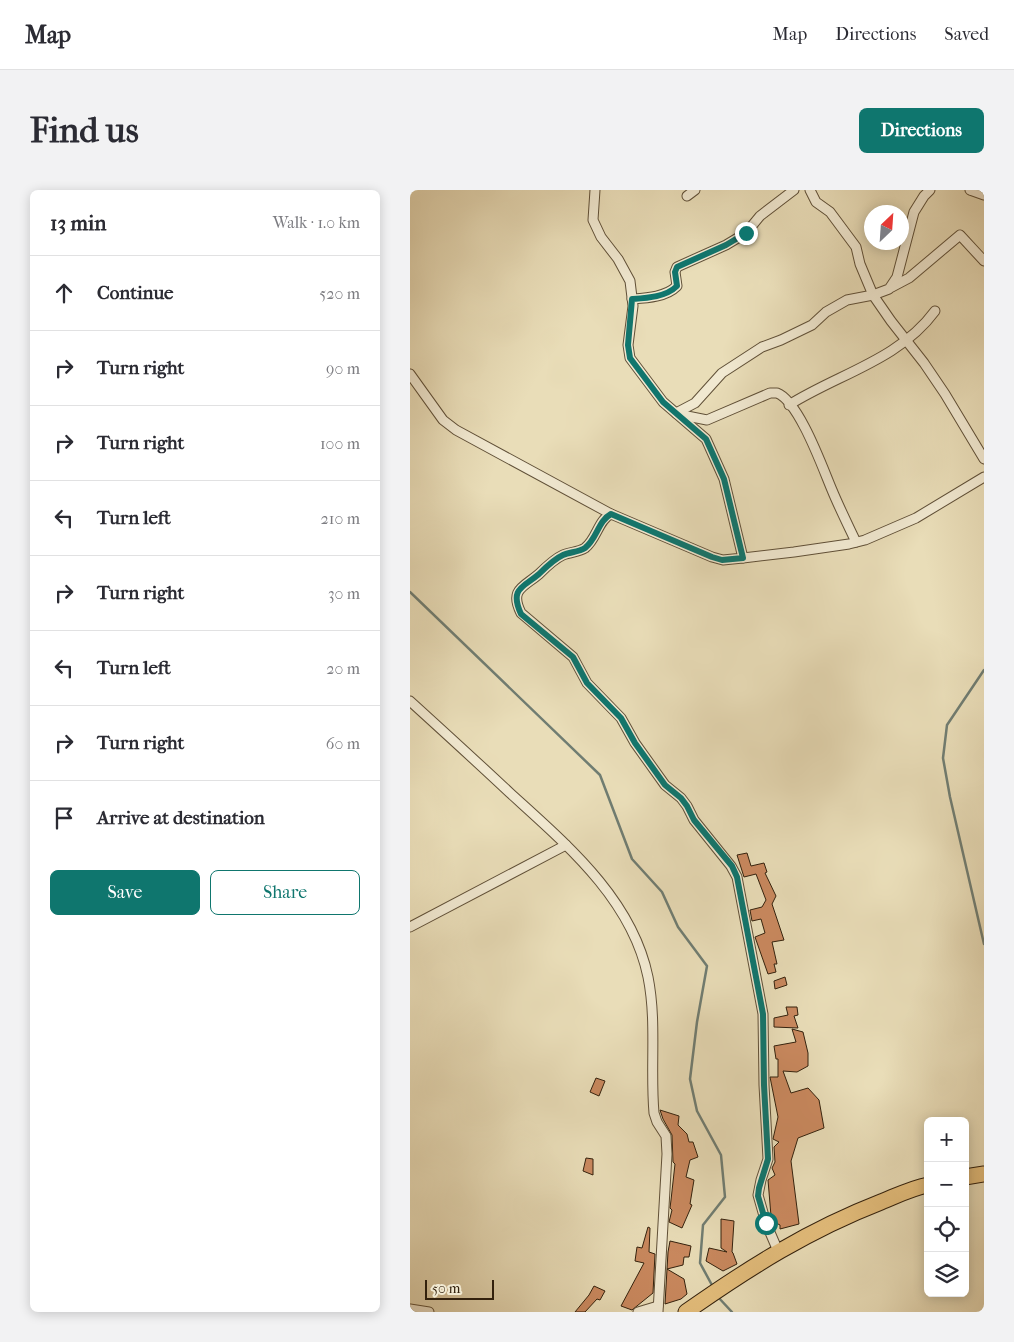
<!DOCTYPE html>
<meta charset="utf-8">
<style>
:root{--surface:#fff;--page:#f2f2f3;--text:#2b2b33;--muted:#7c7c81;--line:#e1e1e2;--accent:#0f766e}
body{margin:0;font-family:"IM FELL French Canon",serif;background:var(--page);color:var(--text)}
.controls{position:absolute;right:15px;bottom:15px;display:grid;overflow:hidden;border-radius:8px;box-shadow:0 2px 12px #0003}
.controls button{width:45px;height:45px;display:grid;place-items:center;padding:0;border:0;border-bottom:1px solid var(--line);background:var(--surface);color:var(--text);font:25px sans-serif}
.compass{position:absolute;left:454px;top:15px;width:45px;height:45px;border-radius:50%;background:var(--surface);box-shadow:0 2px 12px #0003;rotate:25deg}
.scale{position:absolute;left:15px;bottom:12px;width:69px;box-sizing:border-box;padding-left:5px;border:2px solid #33210d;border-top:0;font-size:14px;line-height:18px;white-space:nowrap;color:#33210d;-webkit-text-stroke:4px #f1e9d1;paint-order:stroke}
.stop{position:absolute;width:15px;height:15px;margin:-11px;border:4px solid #0f766e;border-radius:50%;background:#fff}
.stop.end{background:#0f766e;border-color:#fff;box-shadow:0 1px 5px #0008}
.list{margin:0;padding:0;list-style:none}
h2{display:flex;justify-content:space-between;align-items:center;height:65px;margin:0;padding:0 20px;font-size:21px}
h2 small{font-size:16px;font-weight:400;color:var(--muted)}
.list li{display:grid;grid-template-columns:32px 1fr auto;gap:15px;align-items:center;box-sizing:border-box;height:75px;padding:0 20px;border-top:1px solid var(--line)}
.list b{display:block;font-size:19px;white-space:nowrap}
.list em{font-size:16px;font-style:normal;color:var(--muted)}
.actions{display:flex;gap:10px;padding:15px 20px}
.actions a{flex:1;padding:11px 0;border:1px solid var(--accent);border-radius:8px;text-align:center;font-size:18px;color:var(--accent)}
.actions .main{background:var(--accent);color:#fff}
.icon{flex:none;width:28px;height:28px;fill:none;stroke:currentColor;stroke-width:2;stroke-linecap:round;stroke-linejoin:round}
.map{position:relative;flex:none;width:574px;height:1122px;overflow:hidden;border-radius:8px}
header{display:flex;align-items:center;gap:30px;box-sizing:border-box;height:70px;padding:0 25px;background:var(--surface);border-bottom:1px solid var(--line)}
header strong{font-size:24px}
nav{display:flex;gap:28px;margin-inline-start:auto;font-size:18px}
.intro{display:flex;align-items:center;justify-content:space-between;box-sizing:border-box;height:120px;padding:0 30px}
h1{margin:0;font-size:35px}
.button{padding:12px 22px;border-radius:8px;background:var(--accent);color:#fff;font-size:18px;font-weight:700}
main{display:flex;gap:30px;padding:0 30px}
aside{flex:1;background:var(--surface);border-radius:8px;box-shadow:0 2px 12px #0003}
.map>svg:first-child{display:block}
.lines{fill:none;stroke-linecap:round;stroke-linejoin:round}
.stream{stroke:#707d72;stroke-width:2.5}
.building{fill:#ca895f;stroke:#33210d}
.minor-casing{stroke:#605038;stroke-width:11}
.trunk-casing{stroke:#33210d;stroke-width:17}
.minor{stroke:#f1e9d1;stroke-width:9}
.trunk{stroke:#e4be7c;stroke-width:15}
.route{stroke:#0f766e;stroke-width:6}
</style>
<header>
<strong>Map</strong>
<nav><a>Map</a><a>Directions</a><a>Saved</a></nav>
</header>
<div class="intro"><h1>Find us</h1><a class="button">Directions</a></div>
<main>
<aside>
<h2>13 min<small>Walk · 1.0 km</small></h2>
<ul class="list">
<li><svg class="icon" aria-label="ahead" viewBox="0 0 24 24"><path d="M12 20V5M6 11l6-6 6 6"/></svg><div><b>Continue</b></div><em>520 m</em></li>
<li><svg class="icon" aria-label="right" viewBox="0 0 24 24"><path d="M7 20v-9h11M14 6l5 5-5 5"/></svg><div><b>Turn right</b></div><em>90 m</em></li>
<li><svg class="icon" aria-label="right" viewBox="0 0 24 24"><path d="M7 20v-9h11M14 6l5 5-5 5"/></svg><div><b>Turn right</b></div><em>100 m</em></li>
<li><svg class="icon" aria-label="left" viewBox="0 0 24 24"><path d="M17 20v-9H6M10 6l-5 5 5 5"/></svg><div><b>Turn left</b></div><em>210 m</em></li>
<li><svg class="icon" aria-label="right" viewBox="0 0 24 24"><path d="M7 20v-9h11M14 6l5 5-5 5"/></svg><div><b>Turn right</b></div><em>30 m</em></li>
<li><svg class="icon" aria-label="left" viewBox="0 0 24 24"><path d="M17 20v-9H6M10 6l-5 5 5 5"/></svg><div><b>Turn left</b></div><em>20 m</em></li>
<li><svg class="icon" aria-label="right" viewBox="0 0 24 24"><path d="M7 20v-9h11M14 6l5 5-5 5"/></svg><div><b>Turn right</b></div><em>60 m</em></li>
<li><svg class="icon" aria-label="arrive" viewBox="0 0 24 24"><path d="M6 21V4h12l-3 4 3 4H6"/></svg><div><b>Arrive at destination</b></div></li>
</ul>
<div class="actions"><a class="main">Save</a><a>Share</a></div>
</aside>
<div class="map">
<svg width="574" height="1122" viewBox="0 0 574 1122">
<rect width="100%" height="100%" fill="#e9ddb8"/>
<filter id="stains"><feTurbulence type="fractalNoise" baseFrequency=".004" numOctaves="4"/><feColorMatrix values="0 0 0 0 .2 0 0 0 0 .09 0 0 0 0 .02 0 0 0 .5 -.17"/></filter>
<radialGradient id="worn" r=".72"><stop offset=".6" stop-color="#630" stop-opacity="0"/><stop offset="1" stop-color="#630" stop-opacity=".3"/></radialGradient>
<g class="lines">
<g class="stream">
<polyline points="0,402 190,585 222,669 252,702 268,737 297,776 287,832 280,889 287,921 311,965 315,1007 293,1035 290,1073 303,1097"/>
<polyline points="574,480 537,535 533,568 540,607 574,754"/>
<polyline points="308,1107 322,1122"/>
</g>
</g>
<g class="building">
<polygon points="337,663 341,676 354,673 357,682 355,683 366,706 362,714 374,750 362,752 367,774 364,774 366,782 358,784 345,747 355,743 351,729 342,731 340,720 352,717 356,710 346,684 334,687 327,665"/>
<polygon points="375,787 377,795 365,799 364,791"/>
<polygon points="376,817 387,817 388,825 384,826 388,838 364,837 364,828 378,825"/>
<polygon points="382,839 393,842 398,863 398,876 387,882 373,881 381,903 398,898 409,910 414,938 388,948 381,971 389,1034 370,1039 370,1035 364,1032 364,1026 361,1026 358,990 365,985 362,978 365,972 364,957 369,952 363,949 368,927 360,887 368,887 368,869 366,869 364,856 386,852"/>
<polygon points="186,888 195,891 189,906 180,902"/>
<polygon points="250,920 269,926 268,935 277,944 279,952 283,952 288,967 280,970 276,987 284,990 280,1014 282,1015 272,1038 259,1032 262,1020 260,1018 261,1010 265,974 263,972 262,945 253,929"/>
<polygon points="176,968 183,969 183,985 173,981"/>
<polygon points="311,1029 324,1031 322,1062 323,1063 327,1074 313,1081 296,1071 299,1058 317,1062 311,1058"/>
<polygon points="238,1037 240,1038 239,1062 245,1064 243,1103 222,1120 211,1116 234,1073 225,1071 227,1057 232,1058"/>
<polygon points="260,1051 281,1056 279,1067 274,1067 273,1075 257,1079 274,1089 277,1104 271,1109 255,1114 258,1062"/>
<polygon points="184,1096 195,1101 190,1110 187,1109 175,1122 165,1122 179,1105"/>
</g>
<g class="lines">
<defs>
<g id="minor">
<path d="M185 0 183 30 191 47 208 69 220 91 223 116 218 155 220 168 253 212 296 249 314 289 333 368 313 370 302 367 201 324C188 330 187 349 175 358 169 362 160 362 153 365 144 369 136 377 129 384 114 397 99 399 111 423L163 467 177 493 211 528 225 553 255 595 271 608 277 616 284 630 321 676 327 687 353 824 354 895 358 969 351 990 348 1005 356 1033 368 1061"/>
<polyline points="400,0 406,12 420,22 446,57 450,74 463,105 481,131 514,173 535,204 574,269"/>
<polyline points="560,0 574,5"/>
<polyline points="277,6 285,0"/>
<polyline points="482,97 499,88 550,45 574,71"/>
<path d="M222 109C237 108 256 107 267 96L265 82 267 77 316 55 336 43 350 26 384 0"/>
<polyline points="0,184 33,230 46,240 201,324"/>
<path d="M379 215C428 184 489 170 525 121"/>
<polyline points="266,223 285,213 312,183 352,157 371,150 402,135 416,122 437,110 463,105 479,99 487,87 504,22 514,6 520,0"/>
<path d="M267 224 297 230 360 203C362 203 365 203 367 203 389 211 413 279 422 300 429 317 438 335 446 352"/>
<polyline points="333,368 384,362 439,354 455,350 506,328 574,287"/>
<path d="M0 511C33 541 67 572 100 603 156 654 222 709 238 787 247 832 240 878 244 923L247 932 256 946 257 964 248 1122"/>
<polyline points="0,737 156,655"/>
<polyline points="0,1119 19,1122"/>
<polyline points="228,1122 248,1116"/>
</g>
<g id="trunk">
<polyline points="555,987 574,984"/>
<path d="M276 1122C340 1077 399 1040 471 1012 486 1006 502 998 518 995"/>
</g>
</defs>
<use href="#minor" class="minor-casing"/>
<use href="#trunk" class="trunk-casing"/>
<use href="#minor" class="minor"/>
<use href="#trunk" class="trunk"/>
</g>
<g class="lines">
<path class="route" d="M336 43 316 55 267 77 265 82 267 96C256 107 237 108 222 109L218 155 220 168 253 212 296 249 314 289 333 368 312 370 302 367 201 324C188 331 187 349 175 358 169 362 160 362 153 365 144 369 136 377 129 384 114 397 99 398 111 424L163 467 177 493 211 528 225 553 255 595 271 608 277 616 284 630 322 676 327 687 353 824 354 895 358 969 349 998 348 1006 356 1033"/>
</g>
<rect width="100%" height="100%" filter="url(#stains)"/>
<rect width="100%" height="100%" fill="url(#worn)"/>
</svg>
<div class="controls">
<button>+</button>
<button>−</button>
<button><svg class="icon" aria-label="locate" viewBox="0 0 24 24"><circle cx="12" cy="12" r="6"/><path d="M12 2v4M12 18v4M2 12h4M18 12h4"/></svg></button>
<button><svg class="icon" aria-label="layers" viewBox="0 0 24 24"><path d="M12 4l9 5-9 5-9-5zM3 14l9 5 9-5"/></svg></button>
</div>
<svg class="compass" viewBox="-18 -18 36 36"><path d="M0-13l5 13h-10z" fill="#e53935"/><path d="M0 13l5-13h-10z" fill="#7c7c81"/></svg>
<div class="scale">50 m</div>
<div class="stop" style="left:356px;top:1033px"></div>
<div class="stop end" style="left:336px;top:43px"></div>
</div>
</main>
